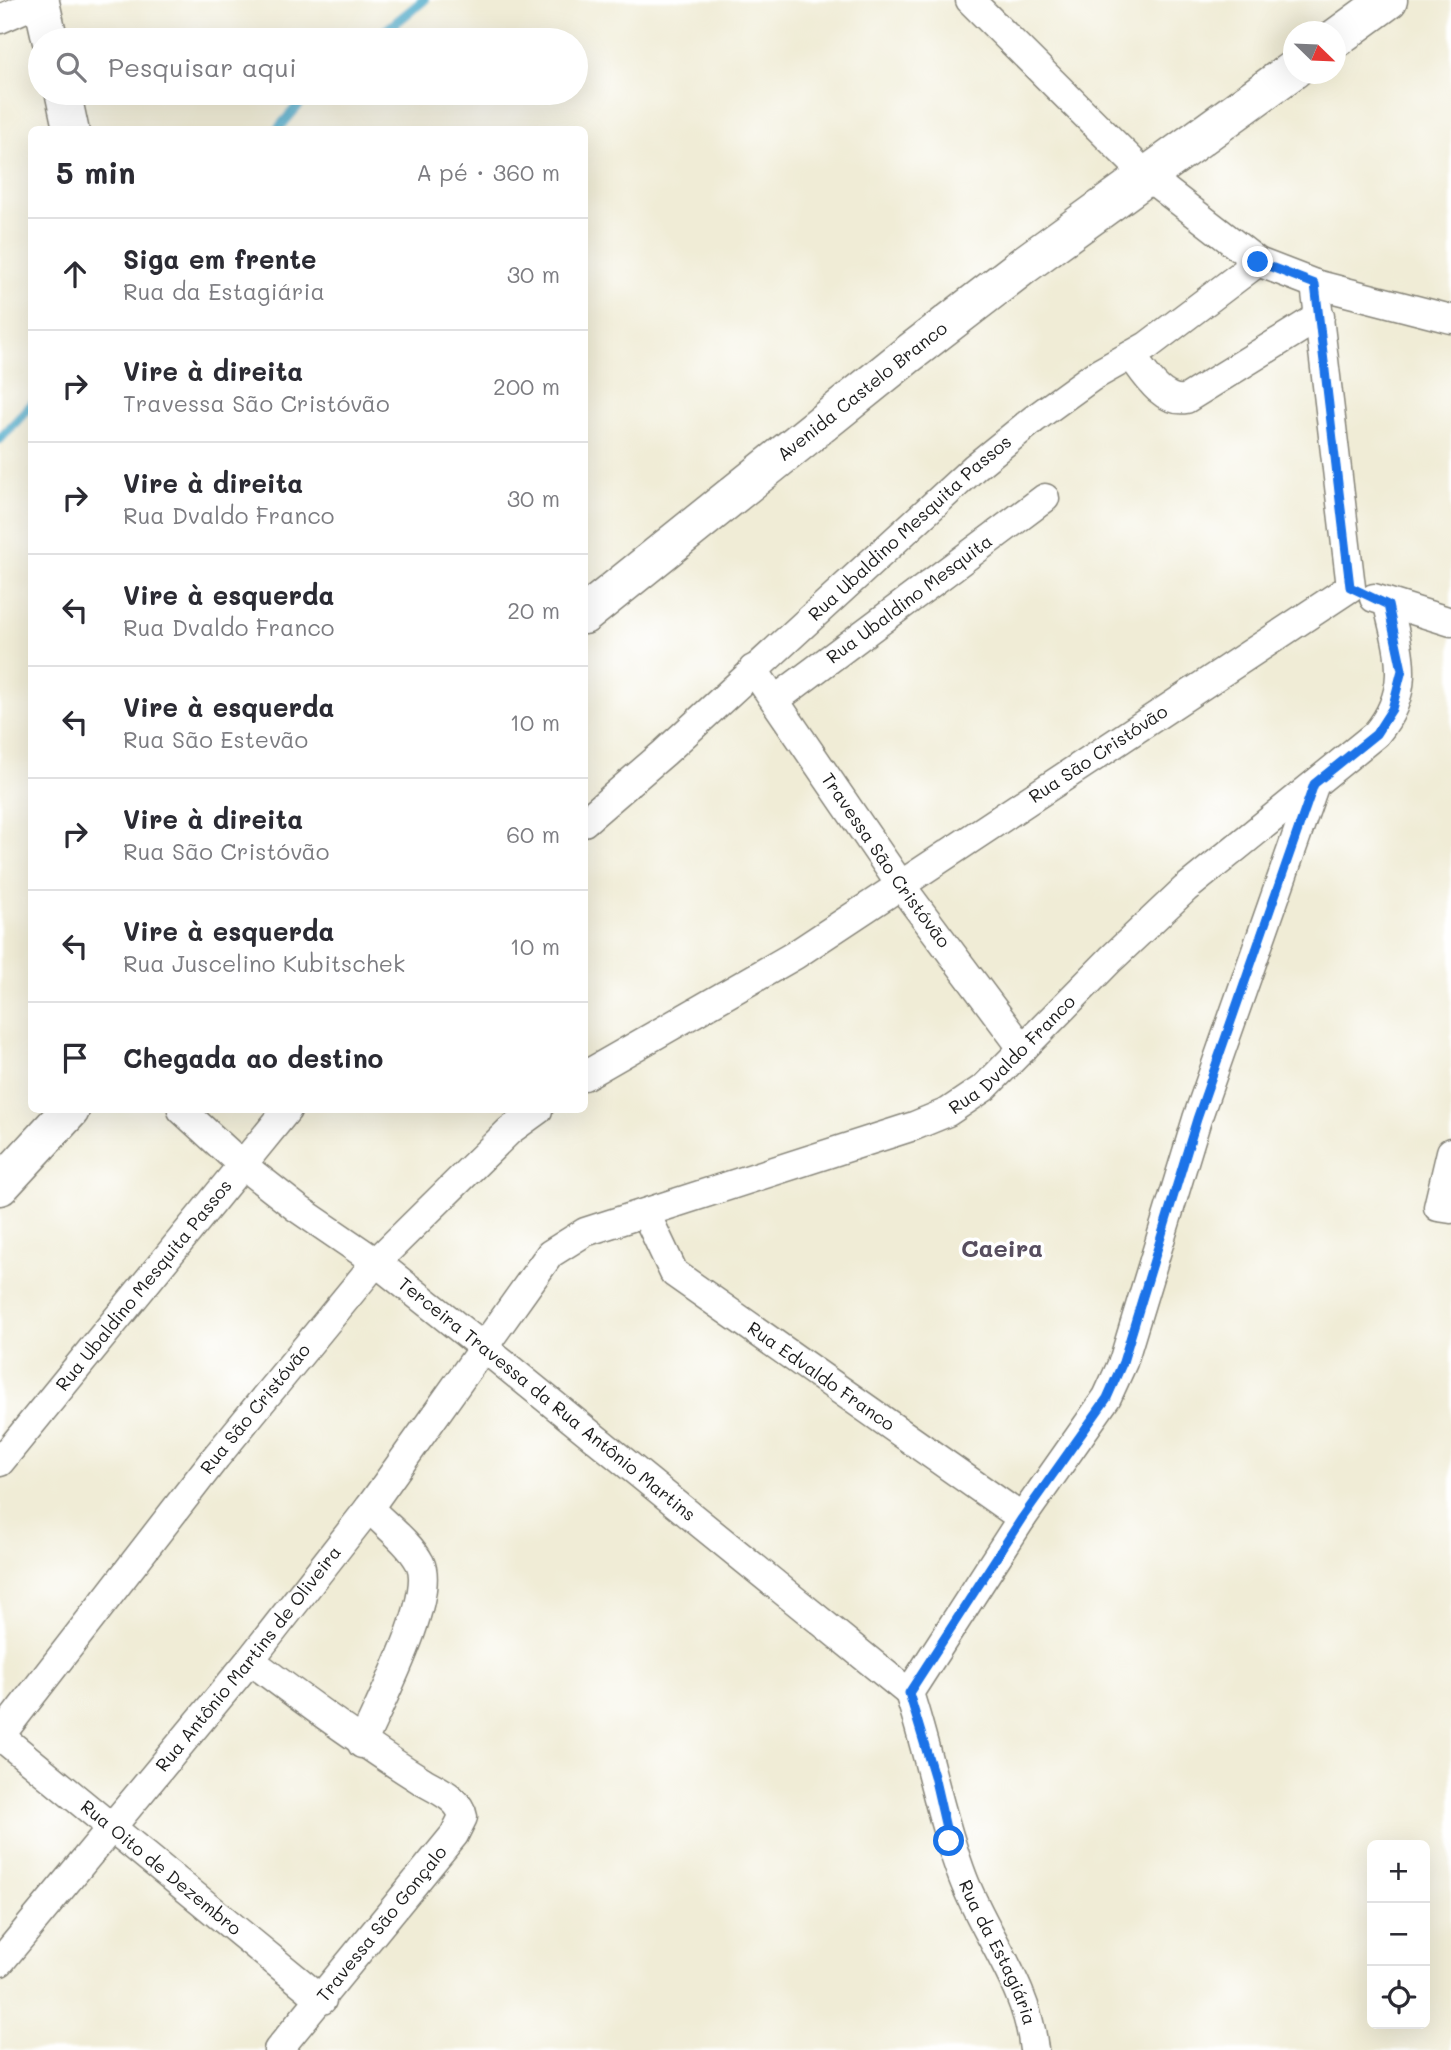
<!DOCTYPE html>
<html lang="pt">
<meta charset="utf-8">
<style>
:root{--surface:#fff;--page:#f2f2f3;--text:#2b2b33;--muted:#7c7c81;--line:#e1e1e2}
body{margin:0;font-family:Mali,sans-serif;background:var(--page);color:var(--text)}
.controls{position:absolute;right:21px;bottom:21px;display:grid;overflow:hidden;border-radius:10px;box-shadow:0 7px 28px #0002}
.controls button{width:63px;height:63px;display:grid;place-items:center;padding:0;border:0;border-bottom:2px solid var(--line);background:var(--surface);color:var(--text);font:35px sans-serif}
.compass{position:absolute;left:1283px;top:21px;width:63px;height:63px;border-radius:50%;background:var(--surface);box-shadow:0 7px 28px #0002;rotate:113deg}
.stop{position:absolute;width:21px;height:21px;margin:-16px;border:5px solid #1a73e8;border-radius:50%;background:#fff}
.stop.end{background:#1a73e8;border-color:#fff;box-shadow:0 2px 7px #0008}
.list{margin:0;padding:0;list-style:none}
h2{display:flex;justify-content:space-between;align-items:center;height:91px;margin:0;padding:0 28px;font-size:30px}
h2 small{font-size:23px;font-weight:400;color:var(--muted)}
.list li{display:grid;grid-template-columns:46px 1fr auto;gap:21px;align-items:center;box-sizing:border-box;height:112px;padding:0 28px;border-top:2px solid var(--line)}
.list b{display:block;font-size:26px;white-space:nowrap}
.list p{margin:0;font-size:23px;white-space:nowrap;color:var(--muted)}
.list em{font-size:23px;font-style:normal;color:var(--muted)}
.icon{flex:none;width:38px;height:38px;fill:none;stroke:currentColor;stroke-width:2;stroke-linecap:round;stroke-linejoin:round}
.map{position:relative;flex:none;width:1451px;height:2050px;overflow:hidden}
.search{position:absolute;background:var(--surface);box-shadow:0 7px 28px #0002;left:28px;top:28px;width:560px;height:77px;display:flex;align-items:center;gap:18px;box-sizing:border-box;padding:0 24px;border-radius:38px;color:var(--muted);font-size:26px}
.panel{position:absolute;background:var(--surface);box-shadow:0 7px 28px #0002;left:28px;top:126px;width:560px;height:987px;border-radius:10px}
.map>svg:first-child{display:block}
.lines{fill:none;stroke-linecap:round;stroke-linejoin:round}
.stream{stroke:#48a8c7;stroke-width:10}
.minor-casing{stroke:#868479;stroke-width:31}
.tertiary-casing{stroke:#868479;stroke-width:38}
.secondary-casing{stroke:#868479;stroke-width:41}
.minor{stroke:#fff;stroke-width:28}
.tertiary{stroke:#fff;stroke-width:35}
.secondary{stroke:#fff;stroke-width:38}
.route{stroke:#1a73e8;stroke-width:9}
.labels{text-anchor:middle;stroke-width:7;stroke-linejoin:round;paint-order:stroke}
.street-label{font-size:18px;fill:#1c1c1c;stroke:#fff}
.district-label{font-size:24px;font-weight:bold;fill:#584f60;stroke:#fff}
</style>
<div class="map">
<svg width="1451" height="2050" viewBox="0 0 1451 2050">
<rect width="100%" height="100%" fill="#fff"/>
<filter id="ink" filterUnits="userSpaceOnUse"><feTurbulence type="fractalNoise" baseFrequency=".0143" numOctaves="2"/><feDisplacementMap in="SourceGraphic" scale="14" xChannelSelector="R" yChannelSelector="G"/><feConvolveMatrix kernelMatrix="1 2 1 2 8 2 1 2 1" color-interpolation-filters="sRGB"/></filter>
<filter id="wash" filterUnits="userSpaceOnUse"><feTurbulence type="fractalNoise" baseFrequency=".00686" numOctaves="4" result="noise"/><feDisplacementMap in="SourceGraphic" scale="28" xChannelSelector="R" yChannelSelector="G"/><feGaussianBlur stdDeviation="1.57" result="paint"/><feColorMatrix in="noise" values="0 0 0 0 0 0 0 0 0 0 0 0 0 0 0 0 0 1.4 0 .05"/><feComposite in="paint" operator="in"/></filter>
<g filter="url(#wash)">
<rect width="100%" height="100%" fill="#f0ecd6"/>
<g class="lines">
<g class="stream">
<polyline points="374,40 424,0"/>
<polyline points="277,130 309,93"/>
<polyline points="0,439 32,404"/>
</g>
</g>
</g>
<g filter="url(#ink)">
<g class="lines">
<defs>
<g id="minor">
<polyline points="970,0 1147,176 1258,262 1315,284 1451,319"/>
<polyline points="0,19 41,1"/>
<path d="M1131 355C1144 372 1161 403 1186 399L1320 316"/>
<polyline points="1374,598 1451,622"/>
<path id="s1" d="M753 669 902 887 1023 1049"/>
<path id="s2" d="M775 700 1045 498"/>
<path id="s3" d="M584 822 664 753 975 467 1034 419 1092 377 1147 346 1258 262"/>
<path id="s4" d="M584 1076 795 955 1351 587 1315 284"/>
<path id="s5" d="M182 1110 241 1164 297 1208 376 1262 483 1347 909 1693"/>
<polyline points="1451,1152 1438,1207 1451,1209"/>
<path id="s6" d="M646 1214 674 1273 1022 1518"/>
<path id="s7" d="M0 1462 287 1110"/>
<path d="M250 1660C307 1703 363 1744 424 1782 438 1790 460 1799 463 1817L454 1835 278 2050"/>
<polyline points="909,1693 1022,1518 1107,1397 1123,1362 1197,1119 1314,786"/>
<path id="s8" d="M909 1693C929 1754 940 1818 963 1878 985 1936 1028 1986 1034 2050"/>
<path id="s9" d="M0 1736 216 1457 376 1262 509 1131 538 1110"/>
<path id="s10" d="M0 1736 322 2000"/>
<path d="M362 1744C377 1708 437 1596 420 1563 409 1542 385 1525 369 1508"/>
<path id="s11" d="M0 1962 250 1660 369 1508 550 1254 585 1232 914 1126 948 1112 985 1087 1111 959 1185 889 1376 734C1412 691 1400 654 1388 605"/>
</g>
<g id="tertiary">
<polyline points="41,0 50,40"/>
<polyline points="63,93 71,130"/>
</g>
<g id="secondary">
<polyline points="1336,38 1388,0"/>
<path id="s12" d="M584 615 906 356 1024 265 1294 69"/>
<polyline points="0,1186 70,1110"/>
</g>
</defs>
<use href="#minor" class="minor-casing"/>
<use href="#tertiary" class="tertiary-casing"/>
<use href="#secondary" class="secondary-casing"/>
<use href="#minor" class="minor"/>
<use href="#tertiary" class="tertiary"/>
<use href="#secondary" class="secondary"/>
</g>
</g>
<g class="lines" filter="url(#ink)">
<polyline class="route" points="949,1841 934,1776 909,1693 1022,1518 1107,1398 1123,1362 1197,1119 1314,784 1376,734 1392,709 1402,670 1388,605 1350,587 1315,284 1258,262"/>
</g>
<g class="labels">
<g class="street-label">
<text dy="6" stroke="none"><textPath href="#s12" startOffset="357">Avenida Castelo Branco</textPath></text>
<text dy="6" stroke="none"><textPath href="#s3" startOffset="439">Rua Ubaldino Mesquita Passos</textPath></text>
<text dy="6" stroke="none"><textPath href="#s2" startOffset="168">Rua Ubaldino Mesquita</textPath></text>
<text dy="6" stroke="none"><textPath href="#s4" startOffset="607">Rua São Cristóvão</textPath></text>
<text dy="6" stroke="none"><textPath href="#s1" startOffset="233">Travessa São Cristóvão</textPath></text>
<text dy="6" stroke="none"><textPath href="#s11" startOffset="1407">Rua Dvaldo Franco</textPath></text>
<text dy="6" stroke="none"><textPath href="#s7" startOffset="228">Rua Ubaldino Mesquita Passos</textPath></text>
<text dy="6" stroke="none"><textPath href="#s6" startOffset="245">Rua Edvaldo Franco</textPath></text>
<text dy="6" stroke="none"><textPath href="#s5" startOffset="466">Terceira Travessa da Rua Antônio Martins</textPath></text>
<text dy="6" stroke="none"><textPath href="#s9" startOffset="415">Rua São Cristóvão</textPath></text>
<text dy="6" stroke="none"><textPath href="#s11" startOffset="392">Rua Antônio Martins de Oliveira</textPath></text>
<text dy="6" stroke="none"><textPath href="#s10" startOffset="208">Rua Oito de Dezembro</textPath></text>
<text transform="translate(382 1924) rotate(-51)" y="6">Travessa São Gonçalo</text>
<text dy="6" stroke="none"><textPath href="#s8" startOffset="275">Rua da Estagiária</textPath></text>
</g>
<g class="district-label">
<text x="1002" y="1257">Caeira</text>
</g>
</g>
</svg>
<div class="controls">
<button>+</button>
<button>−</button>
<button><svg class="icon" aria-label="locate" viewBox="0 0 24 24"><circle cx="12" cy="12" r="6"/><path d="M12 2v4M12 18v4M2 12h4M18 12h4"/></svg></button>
</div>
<svg class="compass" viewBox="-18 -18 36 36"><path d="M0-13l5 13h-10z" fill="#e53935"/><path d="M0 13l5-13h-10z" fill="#7c7c81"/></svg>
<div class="stop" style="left:949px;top:1841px"></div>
<div class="stop end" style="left:1258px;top:262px"></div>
<div class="search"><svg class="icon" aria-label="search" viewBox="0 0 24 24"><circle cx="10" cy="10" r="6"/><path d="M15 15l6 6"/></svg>Pesquisar aqui</div>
<section class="panel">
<h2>5 min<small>A pé · 360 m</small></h2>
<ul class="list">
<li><svg class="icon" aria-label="ahead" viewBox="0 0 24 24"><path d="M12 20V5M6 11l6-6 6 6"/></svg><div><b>Siga em frente</b><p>Rua da Estagiária</p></div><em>30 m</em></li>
<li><svg class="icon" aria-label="right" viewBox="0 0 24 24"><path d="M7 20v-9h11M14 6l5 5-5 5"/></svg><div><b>Vire à direita</b><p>Travessa São Cristóvão</p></div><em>200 m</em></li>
<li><svg class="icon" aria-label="right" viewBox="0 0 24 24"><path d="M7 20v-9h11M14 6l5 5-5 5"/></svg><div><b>Vire à direita</b><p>Rua Dvaldo Franco</p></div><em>30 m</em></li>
<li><svg class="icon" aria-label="left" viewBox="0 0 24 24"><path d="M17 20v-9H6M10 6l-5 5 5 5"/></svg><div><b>Vire à esquerda</b><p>Rua Dvaldo Franco</p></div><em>20 m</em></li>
<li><svg class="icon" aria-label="left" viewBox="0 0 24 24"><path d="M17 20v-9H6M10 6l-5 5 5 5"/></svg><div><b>Vire à esquerda</b><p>Rua São Estevão</p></div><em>10 m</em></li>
<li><svg class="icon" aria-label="right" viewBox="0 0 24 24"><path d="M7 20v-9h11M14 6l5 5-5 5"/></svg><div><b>Vire à direita</b><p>Rua São Cristóvão</p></div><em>60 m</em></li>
<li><svg class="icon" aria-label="left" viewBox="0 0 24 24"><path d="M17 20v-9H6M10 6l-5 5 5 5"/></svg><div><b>Vire à esquerda</b><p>Rua Juscelino Kubitschek</p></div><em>10 m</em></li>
<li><svg class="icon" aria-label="arrive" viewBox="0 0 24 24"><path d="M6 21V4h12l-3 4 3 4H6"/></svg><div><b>Chegada ao destino</b></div></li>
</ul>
</section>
</div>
